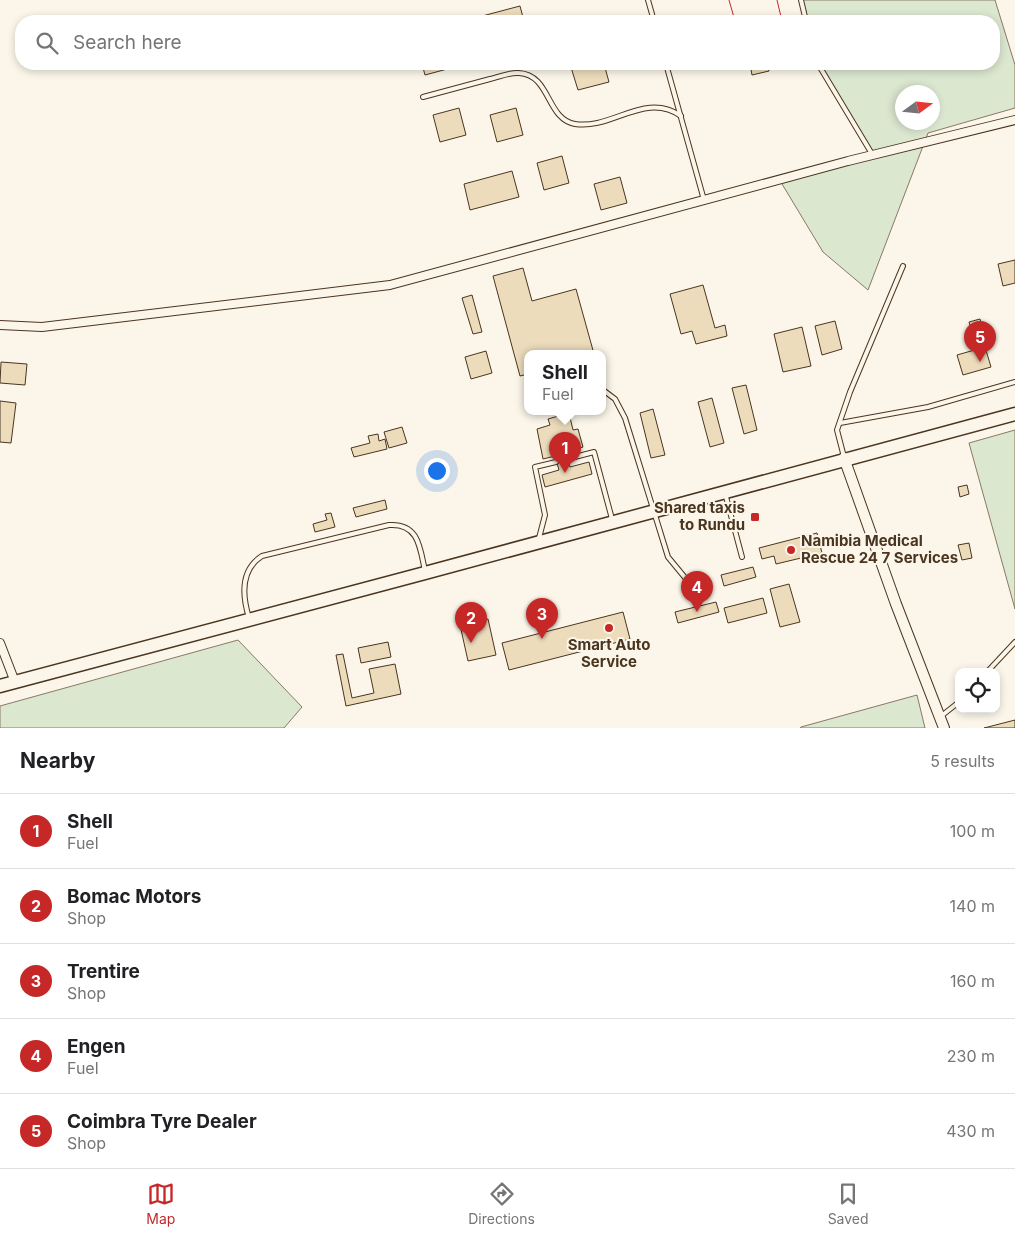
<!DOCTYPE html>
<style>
:root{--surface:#fff;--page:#f6f6f6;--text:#202124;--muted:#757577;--line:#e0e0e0;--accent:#c62828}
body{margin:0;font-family:Inter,sans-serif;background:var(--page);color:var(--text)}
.controls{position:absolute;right:15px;bottom:15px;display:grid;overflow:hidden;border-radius:10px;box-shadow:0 2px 8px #0003}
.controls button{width:45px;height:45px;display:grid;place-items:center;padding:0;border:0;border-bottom:1px solid var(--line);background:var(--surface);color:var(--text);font:25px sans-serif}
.compass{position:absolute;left:895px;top:85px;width:45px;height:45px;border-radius:50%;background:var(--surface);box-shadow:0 2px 8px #0003;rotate:75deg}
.you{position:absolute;left:436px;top:470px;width:18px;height:18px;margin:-12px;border:4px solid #fff;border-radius:50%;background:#1a73e8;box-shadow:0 0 0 8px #1a73e833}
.badge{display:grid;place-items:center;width:32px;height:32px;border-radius:50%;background:var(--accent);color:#fff;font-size:16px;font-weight:700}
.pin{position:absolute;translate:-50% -41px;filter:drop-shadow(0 1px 2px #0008)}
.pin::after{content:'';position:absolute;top:26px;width:18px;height:15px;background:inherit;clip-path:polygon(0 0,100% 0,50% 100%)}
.popup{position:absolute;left:524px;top:350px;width:82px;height:65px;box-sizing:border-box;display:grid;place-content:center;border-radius:10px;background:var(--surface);filter:drop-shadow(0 1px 4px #0005);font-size:16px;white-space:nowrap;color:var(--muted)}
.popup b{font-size:19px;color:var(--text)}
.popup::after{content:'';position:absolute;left:50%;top:100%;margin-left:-10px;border:10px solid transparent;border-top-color:var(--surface)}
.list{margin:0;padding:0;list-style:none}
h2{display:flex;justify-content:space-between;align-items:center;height:65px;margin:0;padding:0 20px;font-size:21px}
h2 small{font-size:16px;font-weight:400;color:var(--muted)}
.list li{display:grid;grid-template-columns:32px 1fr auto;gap:15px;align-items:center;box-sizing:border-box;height:75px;padding:0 20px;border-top:1px solid var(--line)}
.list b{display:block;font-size:19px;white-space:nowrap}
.list p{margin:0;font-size:16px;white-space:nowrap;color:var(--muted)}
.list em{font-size:16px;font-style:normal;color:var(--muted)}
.icon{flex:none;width:28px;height:28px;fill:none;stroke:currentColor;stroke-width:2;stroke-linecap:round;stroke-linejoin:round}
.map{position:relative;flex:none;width:1015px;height:728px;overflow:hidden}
.search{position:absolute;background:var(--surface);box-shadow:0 2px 8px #0003;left:15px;right:15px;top:15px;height:55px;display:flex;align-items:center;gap:12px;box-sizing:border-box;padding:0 18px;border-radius:20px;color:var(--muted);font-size:19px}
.sheet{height:440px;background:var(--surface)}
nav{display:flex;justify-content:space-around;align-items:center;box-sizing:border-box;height:70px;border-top:1px solid var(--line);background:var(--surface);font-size:14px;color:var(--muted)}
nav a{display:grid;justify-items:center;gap:2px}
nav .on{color:var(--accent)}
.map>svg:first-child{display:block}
.green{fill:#dce7d0;stroke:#887966;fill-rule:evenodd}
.building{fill:#ecdcbc;stroke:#4a3520}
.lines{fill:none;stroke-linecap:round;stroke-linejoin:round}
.service-casing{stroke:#4a3520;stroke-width:6}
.minor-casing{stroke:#4a3520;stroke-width:10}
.tertiary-casing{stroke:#4a3520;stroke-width:12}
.trunk-casing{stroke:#4a3520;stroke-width:15}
.service{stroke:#fbf6e9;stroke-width:4}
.minor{stroke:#fbf6e9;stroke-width:8}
.tertiary{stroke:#fbf6e9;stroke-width:10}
.trunk{stroke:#fbf6e9;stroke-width:12}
.power{stroke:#c62828;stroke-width:1;stroke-dasharray:18 4 2.5 4;stroke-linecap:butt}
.poi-dot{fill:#c62828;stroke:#fbf6e9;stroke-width:2}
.labels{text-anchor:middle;stroke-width:4;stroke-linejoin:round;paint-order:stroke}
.poi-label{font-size:15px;font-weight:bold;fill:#4a3520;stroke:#fbf6e9;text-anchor:end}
</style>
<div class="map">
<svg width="1015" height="728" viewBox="0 0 1015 728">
<rect width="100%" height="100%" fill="#fbf6e9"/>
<g class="green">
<path d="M801 0H995L1015 65V108L928 133 868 290 823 252 779 179 873 155 818 64H994V21H806ZM902 92H932V122H902Z"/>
<polygon points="1015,430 1015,609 969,443"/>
<polygon points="238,640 302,707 284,728 0,728 0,706"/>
<polygon points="917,695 925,728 800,728 801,727"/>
</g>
<g class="building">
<polygon points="520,6 524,21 472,21 471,19"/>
<polygon points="422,64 450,64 451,68 425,75"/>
<polygon points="570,64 604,64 609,82 578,90"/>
<polygon points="750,64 767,64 769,71 752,75"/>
<polygon points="459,108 466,135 440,142 433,115"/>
<polygon points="516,108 523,135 497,142 490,115"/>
<polygon points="562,156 569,183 544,190 537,163"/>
<polygon points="512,171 519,197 470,210 464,184"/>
<polygon points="620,177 627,203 601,210 594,184"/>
<polygon points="1015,260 1015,283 1003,286 998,264"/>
<polygon points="523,268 532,301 576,289 594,354 528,354 528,374 520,376 493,276"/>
<polygon points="703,285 715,328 725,325 727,336 696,344 692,331 681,334 670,294"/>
<polygon points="472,295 482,332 473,334 462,298"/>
<polygon points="980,319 986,339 975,342 969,322"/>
<polygon points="835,321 842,349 822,355 815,326"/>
<polygon points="802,327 811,366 783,372 774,334"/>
<polygon points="985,347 991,367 963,375 957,355"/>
<polygon points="486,351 492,373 471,379 465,357"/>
<polygon points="1,362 27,364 25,385 0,383"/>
<polygon points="746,385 757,430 744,434 732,388"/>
<polygon points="712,398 724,443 710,447 698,402"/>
<polygon points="0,401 16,403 11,443 0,442"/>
<polygon points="653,409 665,455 651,458 640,413"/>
<polygon points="569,413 573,430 578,429 583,447 565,452 570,467 589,462 592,474 545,487 542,475 559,470 555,456 543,459 537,429 550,425 548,419"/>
<polygon points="402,427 407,443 389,448 384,432"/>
<polygon points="378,434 379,441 385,439 387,449 354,457 351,448 370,443 368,436"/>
<polygon points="967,485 969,494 960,497 958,487"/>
<polygon points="385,500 387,509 356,517 353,508"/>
<polygon points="331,513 335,527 315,532 313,524 327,520 325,514"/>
<polygon points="817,533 822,553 776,564 774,556 762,559 759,548"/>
<polygon points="969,543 972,558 962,560 958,545"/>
<polygon points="753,567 756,577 724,586 721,575"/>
<polygon points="789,584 800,622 780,627 770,589"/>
<polygon points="763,598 767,613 728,623 724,608"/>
<polygon points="716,602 719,612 678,623 675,612"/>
<polygon points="623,612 630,639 509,670 502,643"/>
<polygon points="488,619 496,655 468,661 460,625"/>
<polygon points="388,642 391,657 361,663 358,648"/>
<polygon points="343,654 352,698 374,693 369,669 395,664 401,694 346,706 336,655"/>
<polygon points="1015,720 1015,728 984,728"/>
</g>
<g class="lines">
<defs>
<g id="service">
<polyline points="648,0 654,21"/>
<polyline points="801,0 806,21"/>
<polyline points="666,64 704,200"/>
<polyline points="818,64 872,154"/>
<path d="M423 97C446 91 468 85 490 79 499 77 510 72 519 73 551 75 546 119 575 124 612 130 645 91 681 116"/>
<polyline points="603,390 615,399 625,418 668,557 687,580 697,601"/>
<polyline points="840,423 928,407 1015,382"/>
<polyline points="844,457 837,430 850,392 903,266"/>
<polyline points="567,459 594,452 612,519"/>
<polyline points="725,493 742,557"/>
<polyline points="539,538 545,515 535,467 556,462"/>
<path d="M249 618C242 595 240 570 262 556L389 525C419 523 420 548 425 571"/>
<polyline points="987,672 1015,642"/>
<polyline points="940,717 959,702"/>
</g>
<g id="minor">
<polyline points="0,325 42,327 390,285 848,161 1015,120"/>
<polyline points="0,643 15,682"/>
</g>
<polyline id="tertiary" points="844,458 896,604 944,728"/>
<polyline id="trunk" points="0,686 425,573 1015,414"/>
</defs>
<use href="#service" class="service-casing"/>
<use href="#minor" class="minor-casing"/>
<use href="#tertiary" class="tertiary-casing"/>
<use href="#trunk" class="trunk-casing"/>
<use href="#service" class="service"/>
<use href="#minor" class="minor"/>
<use href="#tertiary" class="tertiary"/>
<use href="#trunk" class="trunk"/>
<g class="power">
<polyline points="729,0 735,21"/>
<polyline points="777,0 782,21"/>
</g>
</g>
<g class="poi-dot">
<rect x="750" y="512" width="10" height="10" rx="2.5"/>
<circle cx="791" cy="550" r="5"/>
<circle cx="609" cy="628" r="5"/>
</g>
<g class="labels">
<g class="poi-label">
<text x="745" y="513">Shared taxis<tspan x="745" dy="17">to Rundu</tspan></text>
<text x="801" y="546" text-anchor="start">Namibia Medical<tspan x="801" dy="17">Rescue 24 7 Services</tspan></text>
<text x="609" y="650" text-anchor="middle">Smart Auto<tspan x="609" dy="17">Service</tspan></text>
</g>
</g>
</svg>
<div class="controls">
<button><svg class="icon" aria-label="locate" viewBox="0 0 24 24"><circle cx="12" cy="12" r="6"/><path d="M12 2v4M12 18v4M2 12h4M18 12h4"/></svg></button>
</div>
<svg class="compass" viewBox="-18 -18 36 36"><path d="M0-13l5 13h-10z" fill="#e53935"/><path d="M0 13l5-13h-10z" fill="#757577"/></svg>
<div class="you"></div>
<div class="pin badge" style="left:565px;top:473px">1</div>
<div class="popup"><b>Shell</b>Fuel</div>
<div class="pin badge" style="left:471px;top:643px">2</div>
<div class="pin badge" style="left:542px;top:639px">3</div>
<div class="pin badge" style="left:697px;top:612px">4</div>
<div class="pin badge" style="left:980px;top:362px">5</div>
<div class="search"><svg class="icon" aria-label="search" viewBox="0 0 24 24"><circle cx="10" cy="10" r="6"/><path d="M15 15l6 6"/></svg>Search here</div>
</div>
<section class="sheet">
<h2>Nearby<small>5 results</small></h2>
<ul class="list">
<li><span class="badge">1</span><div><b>Shell</b><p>Fuel</p></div><em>100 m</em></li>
<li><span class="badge">2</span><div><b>Bomac Motors</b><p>Shop</p></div><em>140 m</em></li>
<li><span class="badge">3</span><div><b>Trentire</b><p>Shop</p></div><em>160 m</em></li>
<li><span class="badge">4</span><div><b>Engen</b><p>Fuel</p></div><em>230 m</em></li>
<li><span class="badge">5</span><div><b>Coimbra Tyre Dealer</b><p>Shop</p></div><em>430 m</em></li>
</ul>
</section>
<nav>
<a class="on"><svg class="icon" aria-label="map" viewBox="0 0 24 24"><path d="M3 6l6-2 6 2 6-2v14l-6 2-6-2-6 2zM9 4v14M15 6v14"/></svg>Map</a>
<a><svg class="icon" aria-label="directions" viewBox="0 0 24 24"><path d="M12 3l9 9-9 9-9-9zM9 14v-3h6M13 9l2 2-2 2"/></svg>Directions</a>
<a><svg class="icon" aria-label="saved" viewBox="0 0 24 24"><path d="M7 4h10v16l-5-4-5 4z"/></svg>Saved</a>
</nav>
